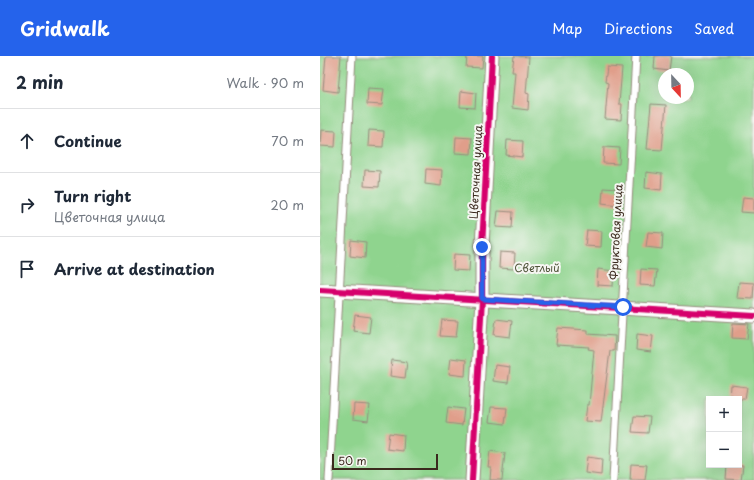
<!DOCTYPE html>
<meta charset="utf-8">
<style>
:root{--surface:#fff;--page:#f6f6f7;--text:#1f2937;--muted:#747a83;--line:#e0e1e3;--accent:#2563eb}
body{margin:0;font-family:"Playpen Sans",sans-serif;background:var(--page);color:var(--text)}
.controls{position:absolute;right:12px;bottom:12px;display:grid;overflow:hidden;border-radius:0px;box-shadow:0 4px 16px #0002}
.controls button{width:36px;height:36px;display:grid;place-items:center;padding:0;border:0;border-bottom:1px solid var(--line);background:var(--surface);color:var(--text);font:20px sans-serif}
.compass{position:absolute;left:338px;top:12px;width:36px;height:36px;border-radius:50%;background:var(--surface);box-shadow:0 4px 16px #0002;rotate:158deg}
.scale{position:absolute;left:12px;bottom:10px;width:106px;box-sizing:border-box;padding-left:4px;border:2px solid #3b2a1e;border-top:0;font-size:11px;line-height:14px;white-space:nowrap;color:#3b2a1e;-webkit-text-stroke:3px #f6f6f2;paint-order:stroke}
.stop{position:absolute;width:12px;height:12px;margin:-9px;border:3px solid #2563eb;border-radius:50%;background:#fff}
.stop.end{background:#2563eb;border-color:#fff;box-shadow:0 1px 4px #0008}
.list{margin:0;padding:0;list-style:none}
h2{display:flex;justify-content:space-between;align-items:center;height:52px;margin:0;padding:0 16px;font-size:17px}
h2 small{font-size:13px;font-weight:400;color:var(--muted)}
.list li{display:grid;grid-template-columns:26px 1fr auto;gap:12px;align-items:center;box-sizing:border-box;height:64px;padding:0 16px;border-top:1px solid var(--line)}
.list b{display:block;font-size:15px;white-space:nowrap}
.list p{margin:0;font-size:13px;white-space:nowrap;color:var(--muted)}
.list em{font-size:13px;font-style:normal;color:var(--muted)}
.icon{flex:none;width:22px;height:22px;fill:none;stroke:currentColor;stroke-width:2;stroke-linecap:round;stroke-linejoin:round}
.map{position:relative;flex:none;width:434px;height:424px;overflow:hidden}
header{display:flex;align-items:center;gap:24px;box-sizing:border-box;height:56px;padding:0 20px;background:var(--accent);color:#fff}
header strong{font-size:19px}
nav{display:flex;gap:22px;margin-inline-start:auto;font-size:14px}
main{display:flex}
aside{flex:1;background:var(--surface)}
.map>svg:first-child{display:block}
.green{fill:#8fd48e;stroke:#657f56;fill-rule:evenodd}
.building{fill:#e09e8a}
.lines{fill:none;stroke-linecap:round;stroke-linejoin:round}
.service-casing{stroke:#958b7c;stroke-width:9}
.minor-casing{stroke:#958b7c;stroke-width:15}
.service{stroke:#fff;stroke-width:7}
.minor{stroke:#fff;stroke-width:13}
.cycleway-casing{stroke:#f6f6f2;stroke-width:8}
.cycleway{stroke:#d6006c;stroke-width:6}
.route{stroke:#2563eb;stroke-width:5}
.labels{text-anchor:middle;stroke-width:4;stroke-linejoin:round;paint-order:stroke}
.street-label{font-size:11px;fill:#3b2a1e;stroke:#f6f6f2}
.park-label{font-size:11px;fill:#50543a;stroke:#f6f6f2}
</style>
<header>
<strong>Gridwalk</strong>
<nav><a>Map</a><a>Directions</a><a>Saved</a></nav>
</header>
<main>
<aside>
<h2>2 min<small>Walk · 90 m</small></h2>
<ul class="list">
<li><svg class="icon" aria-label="ahead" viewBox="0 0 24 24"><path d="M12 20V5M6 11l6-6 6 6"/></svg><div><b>Continue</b></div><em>70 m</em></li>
<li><svg class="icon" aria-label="right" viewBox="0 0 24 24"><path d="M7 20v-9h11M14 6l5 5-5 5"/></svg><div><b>Turn right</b><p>Цветочная улица</p></div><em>20 m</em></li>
<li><svg class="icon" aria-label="arrive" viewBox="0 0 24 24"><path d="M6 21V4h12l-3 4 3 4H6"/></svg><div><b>Arrive at destination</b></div></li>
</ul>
</aside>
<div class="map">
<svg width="434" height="424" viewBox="0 0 434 424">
<rect width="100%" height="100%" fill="#f6f6f2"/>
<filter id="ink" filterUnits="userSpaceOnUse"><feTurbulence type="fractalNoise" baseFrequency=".025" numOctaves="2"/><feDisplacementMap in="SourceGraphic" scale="8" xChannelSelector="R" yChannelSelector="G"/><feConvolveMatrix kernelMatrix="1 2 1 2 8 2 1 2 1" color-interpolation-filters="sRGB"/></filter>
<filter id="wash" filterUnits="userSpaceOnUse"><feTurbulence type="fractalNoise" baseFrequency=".012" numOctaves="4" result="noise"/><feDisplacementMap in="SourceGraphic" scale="16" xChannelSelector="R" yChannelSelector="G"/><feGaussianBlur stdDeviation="0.9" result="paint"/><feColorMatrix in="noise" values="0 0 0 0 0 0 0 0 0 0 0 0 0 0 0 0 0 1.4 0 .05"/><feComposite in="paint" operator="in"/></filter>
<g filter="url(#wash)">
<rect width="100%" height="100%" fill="#efecd9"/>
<path class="green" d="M0 0H434V424H0ZM344 18H368V42H344ZM389 343H419V409H389Z"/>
<g id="blocks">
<g class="building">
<polygon points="6,0 21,0 18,36 3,34"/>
<polygon points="147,0 163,0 162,12 146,11"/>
<polygon points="194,0 209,1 206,37 209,38 208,54 192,52 195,16 192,16"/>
<polygon points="335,0 351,0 349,15 334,13"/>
<polygon points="287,11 302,12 299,48 302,48 301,64 285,63 288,27 285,26"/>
<polygon points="48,32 64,33 62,49 47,48"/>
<polygon points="141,35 156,37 155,52 140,51"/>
<polygon points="331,48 346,49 342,94 327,93"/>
<polygon points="1,74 16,75 15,91 0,90"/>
<polygon points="49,74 64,75 63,91 48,90"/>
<polygon points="136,81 152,82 151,98 135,97"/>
<polygon points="187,84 203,85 202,101 186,99"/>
<polygon points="284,91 300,92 299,108 283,107"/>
<polygon points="106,113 122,114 121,130 105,128"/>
<polygon points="45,114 60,115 59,131 44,130"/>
<polygon points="326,116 342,118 341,134 325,132"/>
<polygon points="283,132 299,133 298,149 282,147"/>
<polygon points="423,141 434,142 434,157 421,156"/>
<polygon points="178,155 193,156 192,172 176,171"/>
<polygon points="267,174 282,175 281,191 265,190"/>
<polygon points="328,176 343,177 342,193 326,191"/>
<polygon points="31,184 46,186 45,202 30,200"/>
<polygon points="180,196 195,197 194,213 179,212"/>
<polygon points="134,198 150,199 149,215 133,214"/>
<polygon points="278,213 294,215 293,230 277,229"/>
<polygon points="321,213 337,214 335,230 320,229"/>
<polygon points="419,226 434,227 433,243 417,242"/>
<polygon points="35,259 51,261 49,277 33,275"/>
<polygon points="176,263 192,265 190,281 174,279"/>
<polygon points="122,264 138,265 136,281 120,280"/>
<polygon points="413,267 429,268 427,283 412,282"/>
<polygon points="238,272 268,274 268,278 295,280 294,295 290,295 281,366 265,365 267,349 269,349 274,294 268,293 269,291 236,289"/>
<polygon points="317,278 333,280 331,296 316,294"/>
<polygon points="131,302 146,304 145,320 129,318"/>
<polygon points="72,304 87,306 85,322 70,320"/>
<polygon points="175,309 190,311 188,327 173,325"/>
<polygon points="411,329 427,331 425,343 410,343"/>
<polygon points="34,348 50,349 48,365 33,363"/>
<polygon points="128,351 144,353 142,369 126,367"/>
<polygon points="171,351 187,352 185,368 169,366"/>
<polygon points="314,360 330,361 328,377 312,376"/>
<polygon points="69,377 84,379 83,395 67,393"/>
<polygon points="170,395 185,397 182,424 170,424 171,411 168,411"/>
<polygon points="267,401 282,403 281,419 265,417"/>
<polygon points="311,408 327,409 325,424 310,424"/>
<polygon points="407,409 423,409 421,424 406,423"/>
</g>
</g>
</g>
<g filter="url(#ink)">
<use href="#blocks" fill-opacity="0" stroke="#958b7c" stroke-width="1"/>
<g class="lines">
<defs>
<g id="service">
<polyline points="9,424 32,0"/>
<polyline points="293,424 316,0"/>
</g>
<g id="minor">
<polyline points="0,234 434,260"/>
<polyline points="152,424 162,243 162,191 172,0"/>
</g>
</defs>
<use href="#service" class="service-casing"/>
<use href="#minor" class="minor-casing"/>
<use href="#service" class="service"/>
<use href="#minor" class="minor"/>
<defs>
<g id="cycleway">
<polyline points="0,234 434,260"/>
<polyline points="152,424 162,243 162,191 172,0"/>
</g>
</defs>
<use href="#cycleway" class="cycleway-casing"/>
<use href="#cycleway" class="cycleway"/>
</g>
</g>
<g class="lines" filter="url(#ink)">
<polyline class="route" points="162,191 162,243 303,251"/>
</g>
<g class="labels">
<g class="street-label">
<text transform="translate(156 116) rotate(-87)" y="4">Цветочная улица</text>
<text transform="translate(296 176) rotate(-87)" y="4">Фруктовая улица</text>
</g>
<g class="park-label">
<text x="217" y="216">Светлый</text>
</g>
</g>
</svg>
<div class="controls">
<button>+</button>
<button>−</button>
</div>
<svg class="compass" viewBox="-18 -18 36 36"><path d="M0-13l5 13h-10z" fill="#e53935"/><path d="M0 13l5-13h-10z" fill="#747a83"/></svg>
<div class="scale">50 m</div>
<div class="stop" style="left:303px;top:251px"></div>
<div class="stop end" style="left:162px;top:191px"></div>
</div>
</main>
